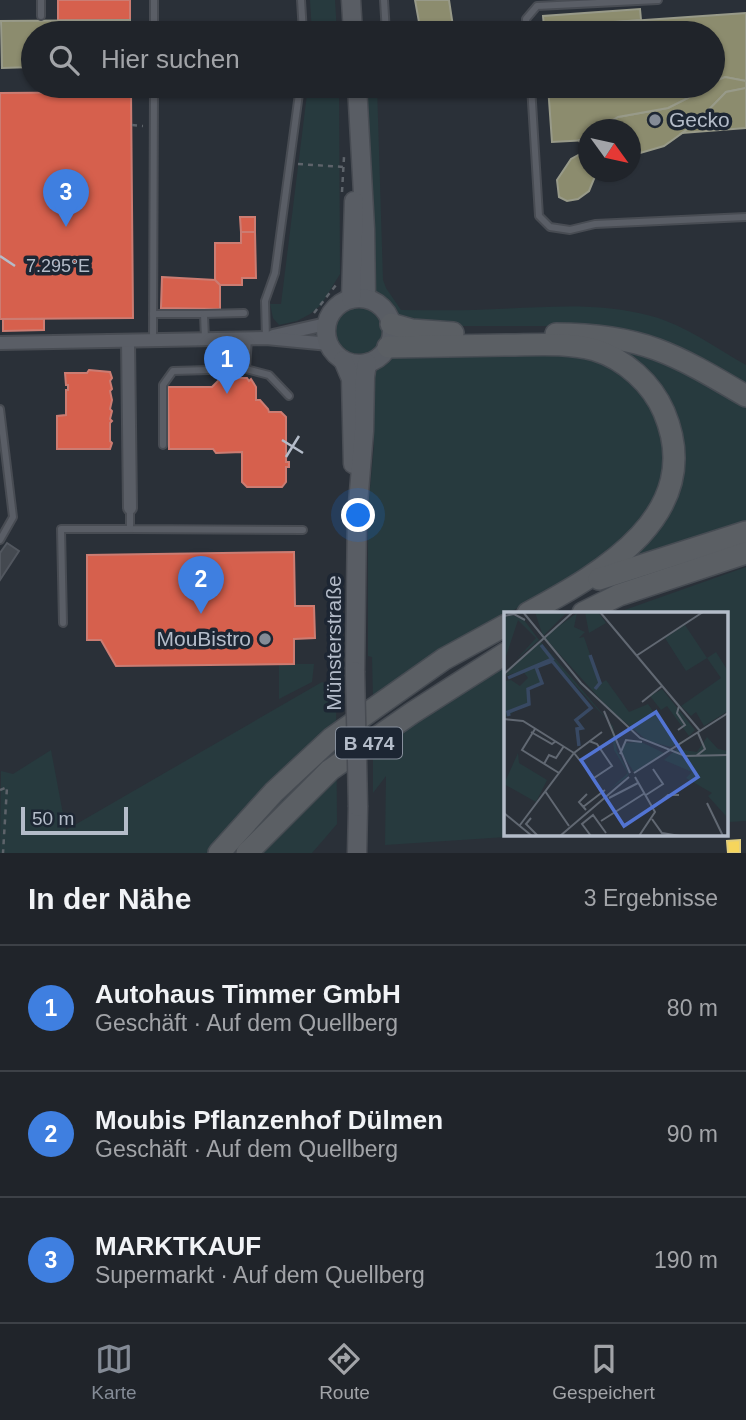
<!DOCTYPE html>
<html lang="de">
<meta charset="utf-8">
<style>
:root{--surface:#20242a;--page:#2d3036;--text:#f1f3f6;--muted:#a2a4a8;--line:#3d4147;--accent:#848b96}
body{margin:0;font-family:Arial,sans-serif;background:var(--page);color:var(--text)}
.compass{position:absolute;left:578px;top:119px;width:63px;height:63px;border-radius:50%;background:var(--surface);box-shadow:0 2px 5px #0004;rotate:123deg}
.scale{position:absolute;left:21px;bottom:18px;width:107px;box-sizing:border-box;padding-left:7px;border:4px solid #b4bcc9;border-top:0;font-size:19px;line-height:24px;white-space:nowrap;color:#b4bcc9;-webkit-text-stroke:5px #1d2633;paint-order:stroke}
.you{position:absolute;left:359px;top:516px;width:24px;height:24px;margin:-18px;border:5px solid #fff;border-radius:50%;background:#1a73e8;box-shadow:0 0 0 10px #1a73e833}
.badge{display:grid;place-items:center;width:46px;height:46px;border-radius:50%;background:var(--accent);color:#fff;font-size:23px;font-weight:700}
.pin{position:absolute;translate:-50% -58px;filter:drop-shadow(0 2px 4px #0008)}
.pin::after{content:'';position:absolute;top:37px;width:24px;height:21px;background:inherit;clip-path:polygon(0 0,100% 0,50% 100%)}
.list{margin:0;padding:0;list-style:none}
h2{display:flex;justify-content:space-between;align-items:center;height:91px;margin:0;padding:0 28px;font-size:30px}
h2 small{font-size:23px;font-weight:400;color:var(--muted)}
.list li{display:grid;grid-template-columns:46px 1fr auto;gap:21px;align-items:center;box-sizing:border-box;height:126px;padding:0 28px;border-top:2px solid var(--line)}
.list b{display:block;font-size:26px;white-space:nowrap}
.list p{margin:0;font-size:23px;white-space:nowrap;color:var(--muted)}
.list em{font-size:23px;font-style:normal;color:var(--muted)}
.icon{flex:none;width:38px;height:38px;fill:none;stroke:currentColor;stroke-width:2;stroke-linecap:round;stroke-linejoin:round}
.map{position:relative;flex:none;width:746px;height:853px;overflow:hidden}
.search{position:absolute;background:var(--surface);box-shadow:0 2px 5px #0004;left:21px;right:21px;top:21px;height:77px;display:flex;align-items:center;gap:18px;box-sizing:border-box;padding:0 24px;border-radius:38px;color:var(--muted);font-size:26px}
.sheet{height:469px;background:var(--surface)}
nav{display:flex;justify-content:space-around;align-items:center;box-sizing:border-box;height:98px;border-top:2px solid var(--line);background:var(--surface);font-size:19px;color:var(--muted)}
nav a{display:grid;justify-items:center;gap:4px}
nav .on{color:var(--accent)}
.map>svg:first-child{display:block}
.green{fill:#273a3e}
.homes{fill:#f6d55c;stroke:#e2ce7d;stroke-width:2}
.shops{fill:#d6604d;stroke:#cc7c72;stroke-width:2}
.industry{fill:#8c8c6e;stroke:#989a89;stroke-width:2}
.building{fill:#444950;stroke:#52575f;stroke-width:2}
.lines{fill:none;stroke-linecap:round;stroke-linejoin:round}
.service-casing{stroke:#484c53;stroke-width:10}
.minor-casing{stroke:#484c53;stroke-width:16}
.secondary-casing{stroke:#484c53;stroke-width:21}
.trunk-casing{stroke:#474c53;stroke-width:24}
.path{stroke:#5d636a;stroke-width:2.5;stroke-dasharray:5 5;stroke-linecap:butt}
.service{stroke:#5a5e66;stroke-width:6}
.minor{stroke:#5a5e66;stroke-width:12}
.secondary{stroke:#595d64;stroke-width:18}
.trunk{stroke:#5b5f64;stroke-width:21}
.secondary-bridge-casing{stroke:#484c53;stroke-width:21;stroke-linecap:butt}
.secondary-bridge{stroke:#595d64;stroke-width:18}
.ticks{fill:none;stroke:#b4bcc9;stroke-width:2.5}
.poi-dot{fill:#848b96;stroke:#1d2633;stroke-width:2.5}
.labels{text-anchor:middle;stroke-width:7;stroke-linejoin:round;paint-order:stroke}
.shield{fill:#1d2633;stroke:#878f9c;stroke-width:2}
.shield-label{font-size:19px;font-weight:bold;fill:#b4bcc9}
.poi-label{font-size:21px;fill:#b4bcc9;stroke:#1d2633;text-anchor:start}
.street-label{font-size:21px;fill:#b4bcc9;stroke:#1d2633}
.inset-river{fill:none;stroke:#384963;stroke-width:3.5}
.inset-road{fill:none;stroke:#616872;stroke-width:2}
.view{fill:#5274d3;fill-opacity:0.15;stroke:#5274d3;stroke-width:3.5}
.inset-edge{fill:none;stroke:#b4bcc9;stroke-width:3.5}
.ticks-label{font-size:18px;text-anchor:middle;fill:#b4bcc9;stroke:#1d2633;stroke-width:7;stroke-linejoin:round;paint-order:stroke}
</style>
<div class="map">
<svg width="746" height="853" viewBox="0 0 746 853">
<rect width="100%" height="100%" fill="#2a3038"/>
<g class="green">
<polygon points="310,0 335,0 337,33 312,33"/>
<polygon points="308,86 339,86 340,274 321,305 310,314 297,321 279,325 273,318 270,304 281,304"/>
<path d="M365 86H377L383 280 386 288 401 310C433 310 465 311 497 309 549 307 601 302 651 316 685 325 716 348 746 365V388L579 326H460L443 329 394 316 375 293 371 282Z"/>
<circle cx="359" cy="331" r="23"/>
<polygon points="597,342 639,350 746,405 746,523 624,563 653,530 675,426"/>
<polygon points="569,354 598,360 636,384 660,421 665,470 646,520 582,575 481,627 373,698 372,657 368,656 368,510 374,445 374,380 370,379 376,366 393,355"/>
<polygon points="746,567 746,821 727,822 727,613 616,613"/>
<polygon points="506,662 506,834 552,834 385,845 386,776 373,793 373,751"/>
<polygon points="279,664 314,664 312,682 279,699"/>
<polygon points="322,682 336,687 337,824 312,853 0,853 1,771 13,774 51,750 66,830"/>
</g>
<polygon class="homes" points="740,840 740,853 728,853 727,841"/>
<g class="shops">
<rect x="58" y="0" width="72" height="20"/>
<polygon points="131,92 133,318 0,319 0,93"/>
<polygon points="240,217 255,217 255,232 241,232"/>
<polygon points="241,232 255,232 256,278 242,278 242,285 220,285 215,280 215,243 241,243"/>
<polygon points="162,277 215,280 220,285 220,309 161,308"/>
<polygon points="3,319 44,319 44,330 3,331"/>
<polygon points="89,370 110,372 112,378 110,381 112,389 110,391 112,400 110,409 112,411 110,419 112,421 110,423 110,441 112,443 110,449 57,449 57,416 66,415 66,390 68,390 68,385 66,385 65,373 87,373"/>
<polygon points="233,378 247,378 249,381 251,379 256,387 256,400 260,400 268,409 269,412 281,412 286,417 286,462 289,462 289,467 286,467 286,482 282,487 247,487 242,482 242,452 216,453 213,449 169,449 168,387 212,387 219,380 225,386"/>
<polygon points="294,552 295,606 314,606 315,638 294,639 294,664 116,666 101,640 87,640 87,555"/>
</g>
<g class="industry">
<polygon points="415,0 449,0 454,33 421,33"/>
<polygon points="640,9 641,20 544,27 543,16"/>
<polygon points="746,13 746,81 725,77 713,82 713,33 544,33 544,27"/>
<polygon points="130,20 130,33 33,33 33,67 2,68 1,21"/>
<polygon points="725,77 746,81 746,88 726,92 695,124 664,146 630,156 630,130 602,130 603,126 618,117 668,108 688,98 704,86 713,86 713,82"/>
<polygon points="548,86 704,86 688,98 668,108 618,117 603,126 602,130 588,130 588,140 552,142"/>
<polygon points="746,88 746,128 682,133 695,124 726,92"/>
<polygon points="579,140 588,140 588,172 596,172 596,174 589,191 578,199 567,201 559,197 557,180 571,159 580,154 581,145"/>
</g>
<polygon class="building" points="7,543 19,551 0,580 0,553"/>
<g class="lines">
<defs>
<g id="service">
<polyline points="301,0 303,33"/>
<polyline points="384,0 386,33"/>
<polyline points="41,16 41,0"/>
<polyline points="154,33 154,0"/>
<polyline points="527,33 526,19 537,6 658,0"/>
<polyline points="531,86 539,216 550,227 570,230 595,224 746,217"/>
<polyline points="153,314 204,314 205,339"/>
<polyline points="204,314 244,313"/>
<polyline points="266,338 265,301 275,273 300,86"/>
<polyline points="153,339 154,86"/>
<polyline points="246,369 269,375 289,396"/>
<polyline points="0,409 13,517 0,540"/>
<polyline points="163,445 163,385 173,371 246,369 248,338"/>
<polyline points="130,508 130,529 303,530"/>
<polyline points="63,623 61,529 130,529"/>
</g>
<g id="minor">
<polyline points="273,336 326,324"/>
<polyline points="128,341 130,508"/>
<polyline points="0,343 266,338 329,344"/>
</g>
<g id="secondary">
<polyline points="351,0 353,33"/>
<polyline points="357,86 365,229 366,298"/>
<circle cx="359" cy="331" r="33"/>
<polyline points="351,299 354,201"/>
<polyline points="343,360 351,379 353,464"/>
<polyline points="355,671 357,516 364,431 365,377 367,363"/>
<polyline points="357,853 358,807"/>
</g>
<g id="trunk">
<polyline points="391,324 412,330 453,333"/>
<path d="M556 334C641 334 675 354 746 396"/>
<path d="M388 347C427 346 466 346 505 345 534 345 566 342 595 350 625 359 652 384 664 412 707 514 602 573 528 613"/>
<polyline points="599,579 746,532"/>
<polyline points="583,613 619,595 746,553"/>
<polyline points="219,853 274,792 332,738 444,659 506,625"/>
<polyline points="247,853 330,770 412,713 506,653"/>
</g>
</defs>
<use href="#service" class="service-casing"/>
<use href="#minor" class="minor-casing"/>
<use href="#secondary" class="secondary-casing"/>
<use href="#trunk" class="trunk-casing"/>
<g class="path">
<polyline points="132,125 143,126"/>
<polyline points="298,164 344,167"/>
<polyline points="342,192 344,157"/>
<polyline points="314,313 336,285"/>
<polyline points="0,790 7,787 3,853"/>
</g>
<use href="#service" class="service"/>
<use href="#minor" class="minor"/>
<use href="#secondary" class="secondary"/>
<use href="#trunk" class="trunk"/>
<defs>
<polyline id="secondary-bridge" points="355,671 358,807"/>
</defs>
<use href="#secondary-bridge" class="secondary-bridge-casing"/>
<use href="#secondary-bridge" class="secondary-bridge"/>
</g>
<path class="ticks" d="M0 256 15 266M282 440 303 453M286 457 299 436"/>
<g class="poi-dot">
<circle cx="655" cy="120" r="7"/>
<circle cx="265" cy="639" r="7"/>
</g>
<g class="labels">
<rect class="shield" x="336" y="727.5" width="66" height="31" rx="5"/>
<g class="shield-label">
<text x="369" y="750">B 474</text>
</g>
<g class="poi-label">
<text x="669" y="127">Gecko</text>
<text x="251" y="646" text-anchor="end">MouBistro</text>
</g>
<g class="street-label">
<text transform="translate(334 643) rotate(-90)" y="7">Münsterstraße</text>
</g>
</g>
<g transform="translate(504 612)">
<rect width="224" height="224" fill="#2a3038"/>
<path d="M31 0H63L39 24ZM81 0H94L102 11 85 21ZM73 1 70 15 81 20 75 26 80 25 96 72 102 68 125 100 144 92 172 132 167 135 144 129 106 98 40 25ZM8 3 20 8 35 28 13 47 32 26 14 8 0 50V5ZM181 13 203 46 212 40 224 59V99L200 114 192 100 187 104 177 94 217 66 203 46 182 59 161 26ZM36 29 109 114 113 139 125 161 123 165 106 177 124 161 110 138 107 112 48 48 30 54 37 71 23 76 24 91 0 106V69L7 68 16 74 24 66 19 59 0 64ZM158 77 191 118 185 124 163 94 157 98 146 84ZM203 125 214 137 224 139 222 204 204 184 208 181 182 166 188 160 160 148 173 137 193 140ZM137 130 160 141 130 160 118 142 120 131ZM14 141 15 151 43 168 32 190 0 172Z" fill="#273a3e"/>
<path class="inset-river" d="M86 43 96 71 91 77M4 66 48 47 37 33M5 104 4 100 25 92 24 77 38 71 32 55 48 49 87 96 72 108 78 116 73 117 75 134"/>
<path class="inset-road" d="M19 0 77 71 136 126 181 144 224 143M96 0 196 119M0 4 10 2 21 8M132 44 199 0M0 62 69 0M138 90 158 74M100 99 126 161M0 107 19 109 70 141M31 117 18 138 55 161M174 118 181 113 173 101 175 94M27 120 48 132 52 129M70 141 90 166 108 154 93 132 85 129M116 142 122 128 138 130M192 144 201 137 194 121M40 152 45 143 52 146 60 134M130 161 224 101M131 165 151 200 135 224M41 179 65 214M142 183 159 172 149 157M105 186 134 171M203 191 219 224M79 195 101 178M150 195 164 183H175M82 198 75 190 83 182M0 201 28 224M27 206 22 212 34 224M148 207 158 221 176 224M97 209 141 181M16 213 70 141 98 120M56 224 125 165M87 224 78 212 89 203 102 221"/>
<path class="view" d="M152 100 194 165 120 214 77 148Z"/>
<rect width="224" height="224" class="inset-edge"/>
</g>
<g class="ticks-label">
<text x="58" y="272">7.295°E</text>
</g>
</svg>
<svg class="compass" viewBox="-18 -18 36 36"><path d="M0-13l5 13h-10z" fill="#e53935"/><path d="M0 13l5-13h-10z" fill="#a2a4a8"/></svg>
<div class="scale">50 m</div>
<div class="you"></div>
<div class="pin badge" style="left:227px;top:394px;background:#3f7fe0">1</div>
<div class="pin badge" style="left:201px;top:614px;background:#3f7fe0">2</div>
<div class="pin badge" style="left:66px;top:227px;background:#3f7fe0">3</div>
<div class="search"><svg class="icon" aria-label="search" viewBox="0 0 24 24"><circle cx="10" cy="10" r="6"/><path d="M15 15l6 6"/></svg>Hier suchen</div>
</div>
<section class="sheet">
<h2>In der Nähe<small>3 Ergebnisse</small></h2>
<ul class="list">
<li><span class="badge" style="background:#3f7fe0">1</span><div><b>Autohaus Timmer GmbH</b><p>Geschäft · Auf dem Quellberg</p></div><em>80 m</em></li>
<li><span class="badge" style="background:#3f7fe0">2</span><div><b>Moubis Pflanzenhof Dülmen</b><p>Geschäft · Auf dem Quellberg</p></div><em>90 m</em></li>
<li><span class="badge" style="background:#3f7fe0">3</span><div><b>MARKTKAUF</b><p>Supermarkt · Auf dem Quellberg</p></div><em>190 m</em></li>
</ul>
</section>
<nav>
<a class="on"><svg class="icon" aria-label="map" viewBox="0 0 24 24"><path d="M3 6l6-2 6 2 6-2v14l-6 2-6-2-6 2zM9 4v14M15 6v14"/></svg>Karte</a>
<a><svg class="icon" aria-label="directions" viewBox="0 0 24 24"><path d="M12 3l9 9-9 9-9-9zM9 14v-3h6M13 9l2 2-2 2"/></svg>Route</a>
<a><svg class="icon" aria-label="saved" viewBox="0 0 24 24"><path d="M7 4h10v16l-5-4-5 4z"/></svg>Gespeichert</a>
</nav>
